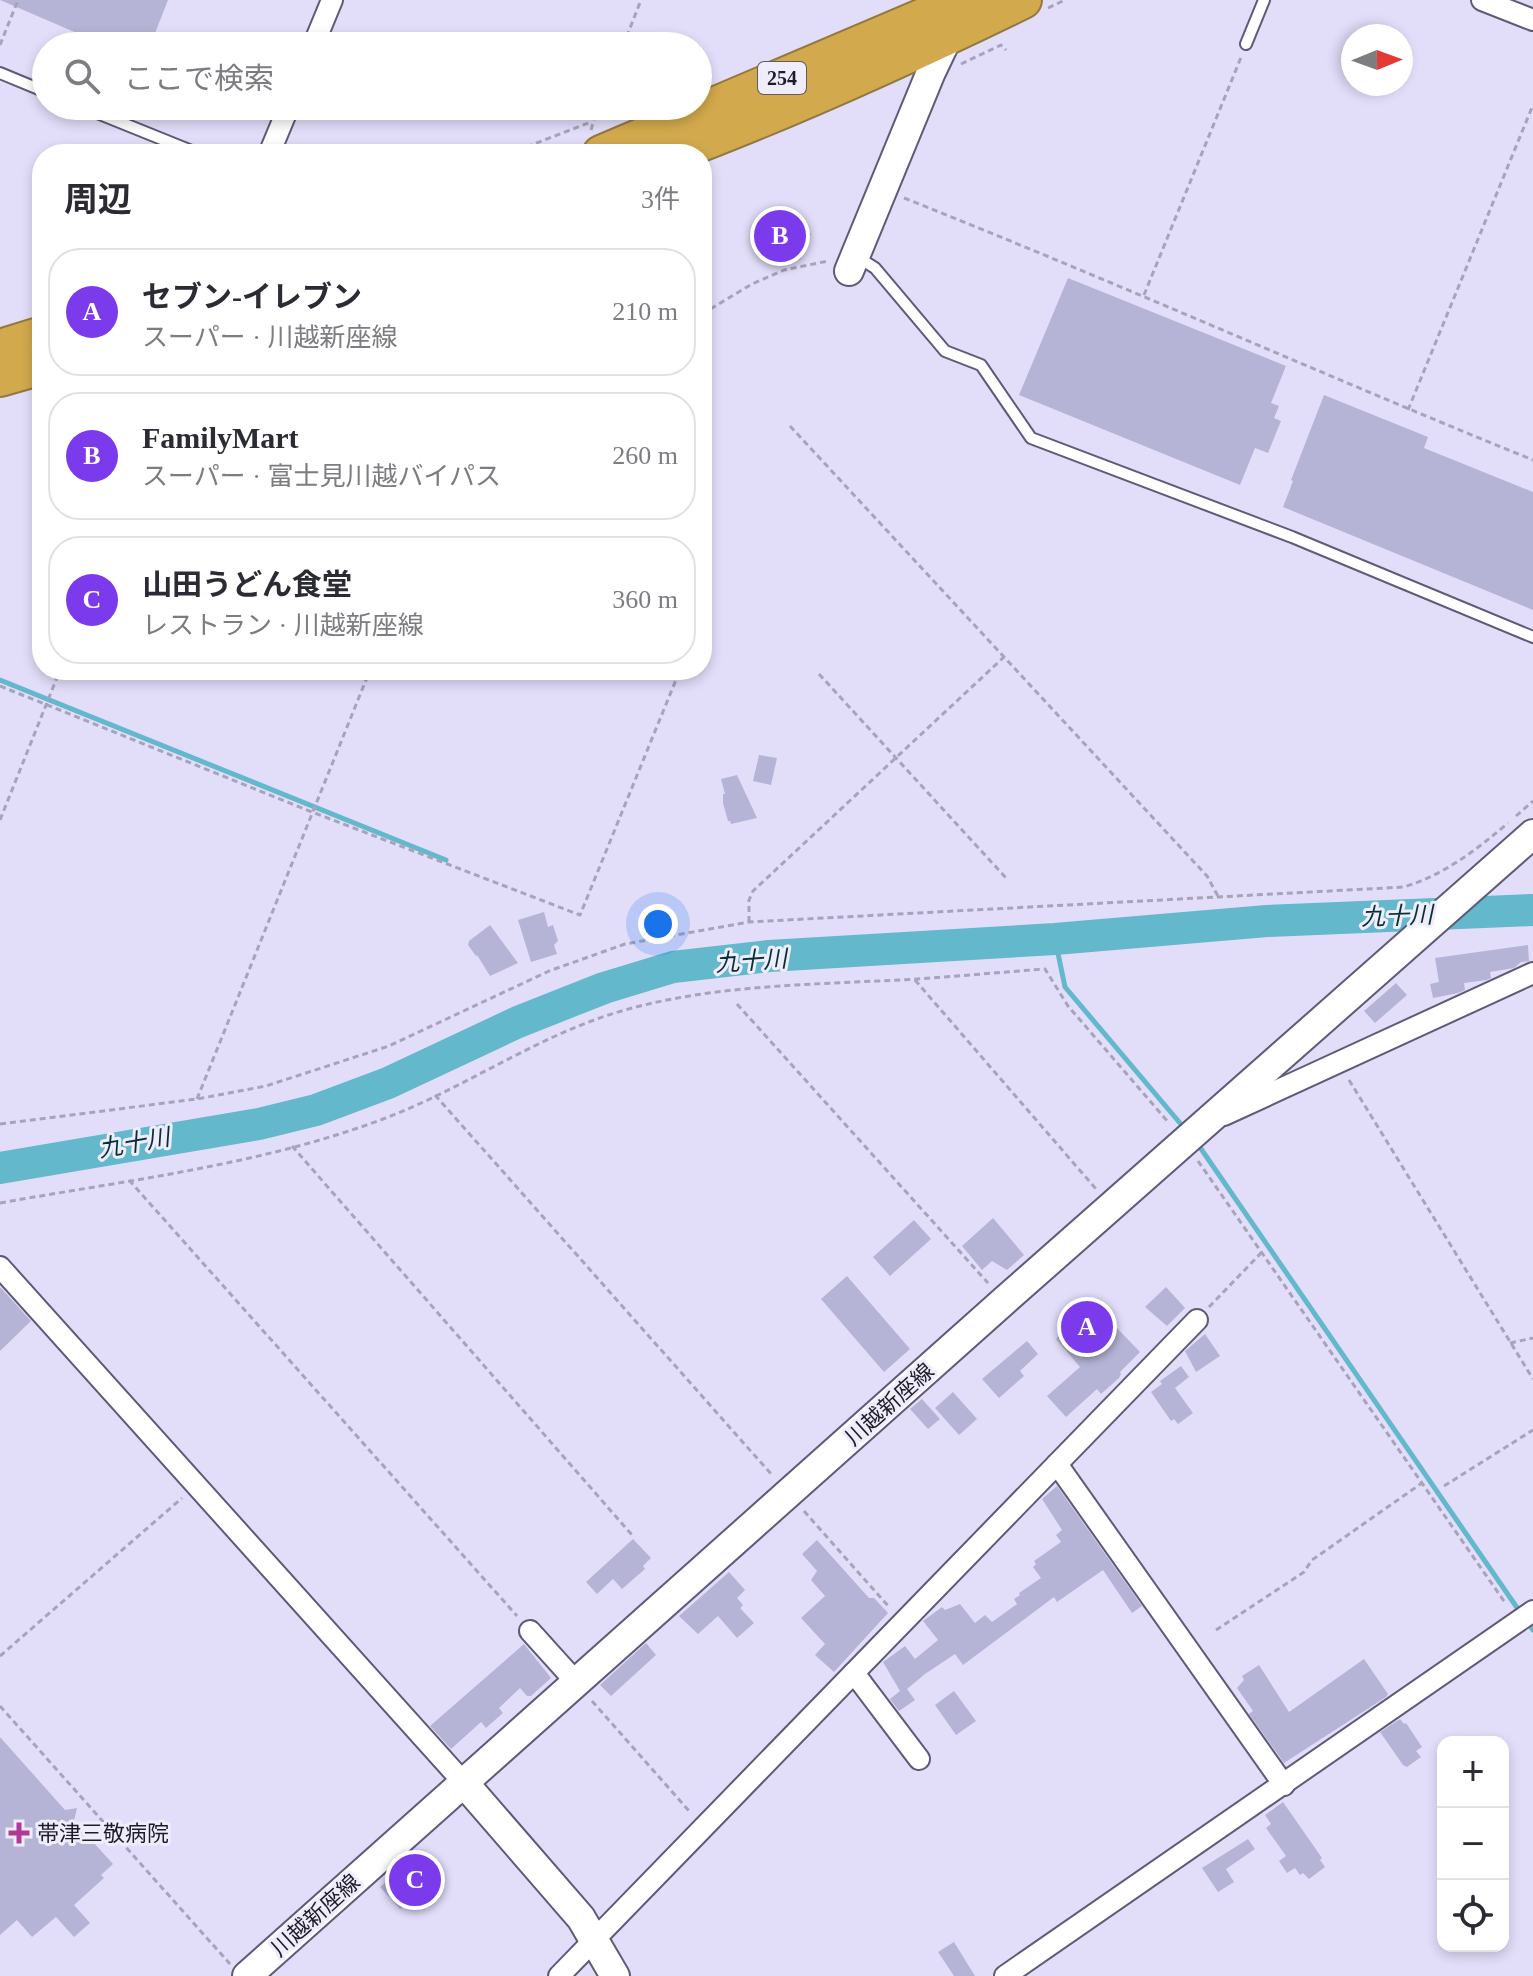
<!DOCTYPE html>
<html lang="ja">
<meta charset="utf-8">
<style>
:root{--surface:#fff;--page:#f2f2f3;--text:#2b2b33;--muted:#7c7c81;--line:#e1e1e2;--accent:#7c3aed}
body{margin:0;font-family:"Times New Roman","Noto Sans JP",serif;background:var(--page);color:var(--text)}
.controls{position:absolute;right:24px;bottom:24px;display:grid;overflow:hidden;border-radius:16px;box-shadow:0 4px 12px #0003}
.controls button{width:72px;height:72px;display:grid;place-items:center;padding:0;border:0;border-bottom:2px solid var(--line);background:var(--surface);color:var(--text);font:40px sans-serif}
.compass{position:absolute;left:1341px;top:24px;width:72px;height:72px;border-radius:50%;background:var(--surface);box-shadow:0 4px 12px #0003;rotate:89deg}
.you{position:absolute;left:658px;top:924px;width:28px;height:28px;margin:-20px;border:6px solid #fff;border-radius:50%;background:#1a73e8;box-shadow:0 0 0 12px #1a73e833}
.badge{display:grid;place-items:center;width:52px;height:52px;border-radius:50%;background:var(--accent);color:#fff;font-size:26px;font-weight:700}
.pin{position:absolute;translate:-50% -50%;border:4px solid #fff;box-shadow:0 2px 8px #0006}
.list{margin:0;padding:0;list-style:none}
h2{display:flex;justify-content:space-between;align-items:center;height:104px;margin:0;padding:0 32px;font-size:34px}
h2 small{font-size:26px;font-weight:400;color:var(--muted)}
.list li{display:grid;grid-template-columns:52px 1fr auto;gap:24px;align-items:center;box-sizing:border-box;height:128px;margin:0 16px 16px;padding:0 16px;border:2px solid var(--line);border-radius:32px}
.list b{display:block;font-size:30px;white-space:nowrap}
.list p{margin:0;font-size:26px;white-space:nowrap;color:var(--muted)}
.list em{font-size:26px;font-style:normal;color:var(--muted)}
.icon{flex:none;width:44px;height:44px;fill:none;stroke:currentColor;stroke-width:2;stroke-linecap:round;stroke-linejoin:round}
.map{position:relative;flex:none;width:1533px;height:1976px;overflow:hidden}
.search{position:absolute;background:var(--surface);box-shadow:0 4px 12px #0003;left:32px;top:32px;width:680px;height:88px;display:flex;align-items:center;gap:20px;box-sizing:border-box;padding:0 28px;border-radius:44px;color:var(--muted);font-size:30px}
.panel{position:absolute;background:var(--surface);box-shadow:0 4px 12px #0003;left:32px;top:144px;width:680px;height:536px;border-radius:32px}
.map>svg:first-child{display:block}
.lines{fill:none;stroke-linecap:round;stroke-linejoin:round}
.stream{stroke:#64b8cc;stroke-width:5}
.river{stroke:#64b8cc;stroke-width:32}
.building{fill:#b6b4d6}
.lane-casing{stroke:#5f5a78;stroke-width:14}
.street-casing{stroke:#5f5a78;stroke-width:24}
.secondary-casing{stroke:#5f5a78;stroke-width:32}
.highway-casing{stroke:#937840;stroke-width:40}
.path{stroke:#a7a3bb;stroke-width:3;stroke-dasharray:6 4;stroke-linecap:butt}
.lane{stroke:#fff;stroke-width:10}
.street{stroke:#fff;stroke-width:20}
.secondary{stroke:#fff;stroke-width:28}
.highway{stroke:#d2a94d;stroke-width:36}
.poi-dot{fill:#ad3a95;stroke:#efedfb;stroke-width:3}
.labels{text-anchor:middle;stroke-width:6;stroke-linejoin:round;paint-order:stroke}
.shield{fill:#efedfb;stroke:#5d5b68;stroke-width:2}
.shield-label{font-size:20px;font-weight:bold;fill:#1e1c29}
.street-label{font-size:22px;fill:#1e1c29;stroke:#efedfb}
.poi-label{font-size:22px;fill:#1e1c29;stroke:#efedfb;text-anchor:start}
.water-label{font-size:24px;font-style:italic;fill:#053038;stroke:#efedfb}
</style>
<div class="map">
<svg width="1533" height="1976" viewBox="0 0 1533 1976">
<rect width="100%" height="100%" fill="#e2defa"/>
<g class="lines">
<g class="stream">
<polyline points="0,680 446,860"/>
<polyline points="1055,939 1065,987 1185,1129"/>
<polyline points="1197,1143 1520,1612"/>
<polyline points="1526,1620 1533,1630"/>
</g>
<polyline class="river" points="0,1168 259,1124 316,1110 388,1083 518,1022 604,988 673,967 769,956 1055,939 1267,921 1533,910"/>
</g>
<g class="building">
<polygon points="0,0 168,0 150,46 107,46"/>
<polygon points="768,216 811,234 800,260 757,241"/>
<polygon points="1068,278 1286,366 1271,403 1279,406 1274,418 1281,421 1268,453 1255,448 1240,485 1019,395"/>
<polygon points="1324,395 1428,437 1424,448 1533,492 1533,610 1283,507 1293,481 1291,480"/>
<polygon points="759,755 777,758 771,785 753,781"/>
<polygon points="737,775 757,818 731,824 730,821 728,821 723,803 723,794 725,794 721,779"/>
<polygon points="544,912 548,927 553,925 558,941 554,945 557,954 531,962 518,920"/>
<polygon points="490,925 518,963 490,976 477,955 476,956 468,945 469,941"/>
<polygon points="1528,945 1529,961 1521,962 1514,968 1490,972 1491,978 1487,980 1464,983 1465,990 1458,993 1433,998 1430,984 1439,982 1435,958"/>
<polygon points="1396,983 1407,995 1375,1023 1364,1011"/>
<polygon points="993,1218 1024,1255 1007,1270 992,1261 982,1270 962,1246"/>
<polygon points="914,1220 931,1239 890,1276 873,1257"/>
<polygon points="847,1276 910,1349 884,1372 821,1299"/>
<polygon points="0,1287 31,1321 0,1351"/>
<polygon points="1166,1287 1185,1308 1167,1326 1145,1307"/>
<polygon points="1096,1300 1116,1322 1113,1324 1140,1352 1120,1372 1121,1374 1119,1378 1101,1394 1097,1389 1066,1417 1047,1396 1080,1367 1056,1339"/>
<polygon points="1205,1334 1220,1356 1196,1372 1185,1351"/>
<polygon points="1027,1341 1038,1354 1020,1371 1024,1376 999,1398 982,1379"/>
<polygon points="1181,1366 1189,1377 1175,1388 1193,1413 1178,1424 1174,1419 1171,1421 1151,1392 1162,1384 1160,1381"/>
<polygon points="953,1392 977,1419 959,1435 935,1408"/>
<polygon points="922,1399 940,1419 928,1429 910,1409"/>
<polygon points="1057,1486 1142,1606 1132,1613 1103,1570 1057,1602 1054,1597 963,1665 955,1654 925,1674 907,1689 915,1700 899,1711 890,1699 900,1691 883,1662 905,1646 915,1659 938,1640 923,1621 942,1607 945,1610 960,1604 975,1623 985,1615 992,1622 1017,1604 1014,1599 1020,1595 1019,1593 1041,1578 1033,1567 1036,1564 1034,1561 1061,1542 1056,1535 1062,1530 1042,1499"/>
<polygon points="633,1539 651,1558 643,1566 645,1569 622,1589 613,1579 597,1594 586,1582"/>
<polygon points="817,1540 869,1598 874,1598 888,1613 834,1672 815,1655 825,1644 801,1618 825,1596 811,1580 817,1571 802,1554"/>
<polygon points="729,1572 745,1590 737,1598 743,1605 740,1608 754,1623 737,1638 718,1616 698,1634 679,1616"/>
<polygon points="646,1643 656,1655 611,1696 600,1685"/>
<polygon points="524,1644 551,1678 531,1696 527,1696 520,1688 499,1708 503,1713 486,1728 481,1722 451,1749 430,1726"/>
<polygon points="1364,1659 1388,1694 1386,1697 1284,1763 1249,1714 1253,1711 1237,1688 1244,1680 1242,1676 1259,1665 1289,1712"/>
<polygon points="954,1691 976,1721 956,1735 935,1705"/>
<polygon points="1400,1719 1404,1724 1406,1723 1422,1747 1416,1751 1421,1757 1407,1767 1403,1765 1380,1732"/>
<polygon points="0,1737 65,1810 77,1808 74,1821 113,1864 101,1875 104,1878 74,1905 90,1923 74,1937 56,1917 32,1937 17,1920 0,1935"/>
<polygon points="1283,1802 1322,1858 1320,1860 1325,1867 1309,1879 1303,1873 1300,1875 1295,1868 1287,1873 1279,1861 1286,1856 1266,1828 1271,1824 1265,1815"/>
<polygon points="1248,1839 1255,1849 1226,1869 1234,1882 1218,1892 1202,1868"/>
<polygon points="426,1853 442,1872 400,1909 380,1887 406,1864 409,1868"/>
<polygon points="954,1942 975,1976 954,1976 938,1952"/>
</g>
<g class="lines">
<defs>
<g id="lane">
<polyline points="1246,44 1264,0"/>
<polyline points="0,73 46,92"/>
<polyline points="80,106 199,154"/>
<polyline points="856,256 875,268 945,351 981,365 1031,438 1292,537 1533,637"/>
</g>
<g id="street">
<polyline points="1482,0 1533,20"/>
<polyline points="313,46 332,0"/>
<polyline points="269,154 289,106"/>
<polyline points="1224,1115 1533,973"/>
<polyline points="0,1267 464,1783"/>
<polyline points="1057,1464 1284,1785"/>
<polyline points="530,1631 576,1682"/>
<polyline points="854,1673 919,1759"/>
<polyline points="559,1976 1197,1320"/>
<polyline points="1005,1976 1533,1611"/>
</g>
<g id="secondary">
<polyline points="849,271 931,72 952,28"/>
<polyline points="464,1783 581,1918 615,1976"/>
<polyline points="247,1976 1004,1301 1533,834"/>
</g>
<g id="highway">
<polyline points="601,154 963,0"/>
<path d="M672 154C792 109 908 56 1023 0"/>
<polyline points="0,348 42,335"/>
<polyline points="0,378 42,366"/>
</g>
</defs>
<use href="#lane" class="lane-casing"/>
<use href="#street" class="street-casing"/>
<use href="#secondary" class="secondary-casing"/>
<use href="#highway" class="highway-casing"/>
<g class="path">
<polyline points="1048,8 1065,0"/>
<polyline points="0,45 18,0"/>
<polyline points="623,46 641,0"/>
<polyline points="961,64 1001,45 1006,50"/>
<polyline points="591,130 598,106"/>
<polyline points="508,154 591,122"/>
<polyline points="557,154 576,147"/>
<path d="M904 198C1116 282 1323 375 1533 460"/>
<polyline points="1144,295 1242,55"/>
<polyline points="702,314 752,284 784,270 828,261"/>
<polyline points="1408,410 1533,105"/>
<polyline points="790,426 1207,876 1219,898"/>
<polyline points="702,597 706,606 702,617"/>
<polyline points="819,674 1007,879"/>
<polyline points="0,686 312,812 580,915 680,670"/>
<polyline points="1516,816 1533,801"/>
<polyline points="0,820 60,670"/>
<polyline points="749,922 749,900 753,891 1004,657"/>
<polyline points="915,980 1096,1189"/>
<polyline points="737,1004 988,1283"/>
<polyline points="1349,1080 1533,1379"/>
<polyline points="435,1095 772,1475"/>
<polyline points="197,1099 370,670"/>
<path d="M0 1124 197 1099 266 1086 389 1046 549 971 625 944 749 922 1404 887C1445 874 1475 851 1508 823"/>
<polyline points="292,1146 632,1535"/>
<polyline points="1198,1161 1506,1604"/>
<polyline points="129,1180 517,1616"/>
<path d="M0 1203C128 1180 261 1165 383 1119 466 1088 539 1034 625 1010 707 987 792 985 877 981 933 979 989 973 1045 969L1068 1006 1169 1123"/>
<polyline points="1209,1307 1262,1252"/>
<polyline points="1510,1343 1533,1338"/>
<polyline points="1444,1486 1533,1430"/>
<polyline points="804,1511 889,1607"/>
<polyline points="1216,1630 1304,1572 1312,1560 1422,1483"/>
<polyline points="0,1656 182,1498"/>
<polyline points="592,1701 690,1812"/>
<polyline points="0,1706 230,1964"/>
</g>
<use href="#lane" class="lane"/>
<use href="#street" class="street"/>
<use href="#secondary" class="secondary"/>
<use href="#highway" class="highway"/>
</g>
<path class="poi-dot" d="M15 1821h8v8h8v8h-8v8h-8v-8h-8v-8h8z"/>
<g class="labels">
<rect class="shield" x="758" y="62" width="48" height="32" rx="6"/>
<g class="shield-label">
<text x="782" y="85">254</text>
</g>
<g class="street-label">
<text transform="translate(889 1404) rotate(-42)" y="8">川越新座線</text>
<text transform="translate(315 1915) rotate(-42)" y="8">川越新座線</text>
</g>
<g class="poi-label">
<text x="37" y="1841">帯津三敬病院</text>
</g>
<g class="water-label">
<text transform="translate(1397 916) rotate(-2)" y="8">九十川</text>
<text transform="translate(751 961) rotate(-4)" y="8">九十川</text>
<text transform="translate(134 1143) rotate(-10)" y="8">九十川</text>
</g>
</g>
</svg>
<div class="controls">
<button>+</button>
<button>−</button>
<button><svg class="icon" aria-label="locate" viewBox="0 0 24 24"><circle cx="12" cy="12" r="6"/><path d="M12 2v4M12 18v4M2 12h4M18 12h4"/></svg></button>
</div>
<svg class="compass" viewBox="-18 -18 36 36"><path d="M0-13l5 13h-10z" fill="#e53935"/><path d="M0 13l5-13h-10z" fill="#7c7c81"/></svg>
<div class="you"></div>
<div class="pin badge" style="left:1087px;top:1327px">A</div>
<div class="pin badge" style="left:780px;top:236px">B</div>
<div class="pin badge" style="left:415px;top:1880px">C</div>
<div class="search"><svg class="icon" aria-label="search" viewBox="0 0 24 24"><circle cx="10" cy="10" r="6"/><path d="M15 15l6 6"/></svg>ここで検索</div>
<section class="panel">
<h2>周辺<small>3件</small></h2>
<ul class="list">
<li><span class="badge">A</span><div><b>セブン-イレブン</b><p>スーパー · 川越新座線</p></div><em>210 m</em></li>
<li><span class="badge">B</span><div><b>FamilyMart</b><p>スーパー · 富士見川越バイパス</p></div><em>260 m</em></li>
<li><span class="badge">C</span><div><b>山田うどん食堂</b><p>レストラン · 川越新座線</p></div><em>360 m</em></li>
</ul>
</section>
</div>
